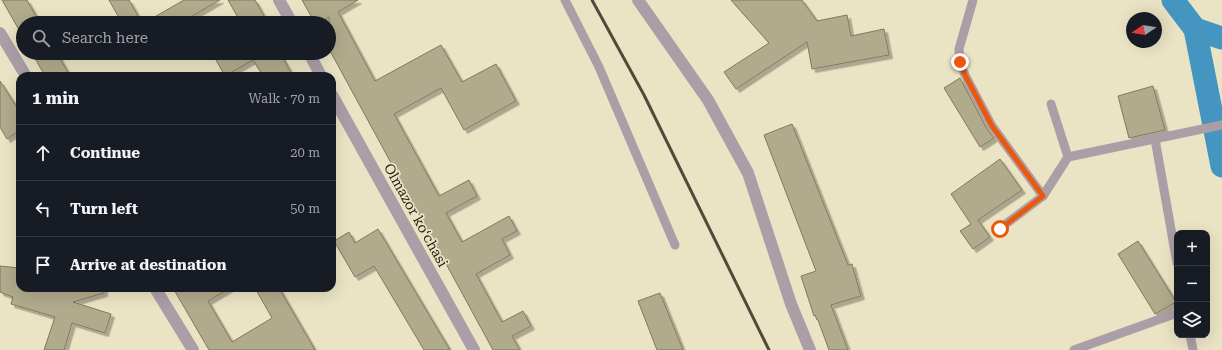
<!DOCTYPE html>
<meta charset="utf-8">
<style>
:root{--surface:#171b24;--page:#242831;--text:#f1f3f6;--muted:#9ea1a6;--line:#363941}
body{margin:0;font-family:"Roboto Serif",serif;background:var(--page);color:var(--text)}
.controls{position:absolute;right:12px;bottom:12px;display:grid;overflow:hidden;border-radius:8px;box-shadow:0 4px 16px #0002}
.controls button{width:36px;height:36px;display:grid;place-items:center;padding:0;border:0;border-bottom:1px solid var(--line);background:var(--surface);color:var(--text);font:20px sans-serif}
.compass{position:absolute;left:1126px;top:12px;width:36px;height:36px;border-radius:50%;background:var(--surface);box-shadow:0 4px 16px #0002;rotate:258deg}
.stop{position:absolute;width:12px;height:12px;margin:-9px;border:3px solid #ea580c;border-radius:50%;background:#fff}
.stop.end{background:#ea580c;border-color:#fff;box-shadow:0 1px 4px #0008}
.list{margin:0;padding:0;list-style:none}
h2{display:flex;justify-content:space-between;align-items:center;height:52px;margin:0;padding:0 16px;font-size:17px}
h2 small{font-size:13px;font-weight:400;color:var(--muted)}
.list li{display:grid;grid-template-columns:26px 1fr auto;gap:12px;align-items:center;box-sizing:border-box;height:56px;padding:0 16px;border-top:1px solid var(--line)}
.list b{display:block;font-size:15px;white-space:nowrap}
.list em{font-size:13px;font-style:normal;color:var(--muted)}
.icon{flex:none;width:22px;height:22px;fill:none;stroke:currentColor;stroke-width:2;stroke-linecap:round;stroke-linejoin:round}
.map{position:relative;flex:none;width:1222px;height:350px;overflow:hidden}
.search{position:absolute;background:var(--surface);box-shadow:0 4px 16px #0002;left:16px;top:16px;width:320px;height:44px;display:flex;align-items:center;gap:10px;box-sizing:border-box;padding:0 14px;border-radius:22px;color:var(--muted);font-size:15px}
.panel{position:absolute;background:var(--surface);box-shadow:0 4px 16px #0002;left:16px;top:72px;width:320px;height:220px;border-radius:12px}
.map>svg:first-child{display:block}
.lines{fill:none;stroke-linecap:round;stroke-linejoin:round}
.canal{stroke:#4595c1;stroke-width:23}
.building{fill:#b1ab8d;stroke:#80795d;filter:url(#shadow)}
.service{stroke:#aa9ea7;stroke-width:9}
.minor{stroke:#aa9ea7;stroke-width:12}
.rail{stroke:#4f4b3b;stroke-width:3}
.route{stroke:#ea580c;stroke-width:5}
.labels{text-anchor:middle;stroke-width:3.5;stroke-linejoin:round;paint-order:stroke}
.street-label{font-size:14px;fill:#221f13;stroke:#eae3c4}
</style>
<div class="map">
<svg width="1222" height="350" viewBox="0 0 1222 350">
<defs>
<filter id="shadow"><feDropShadow dx="3.5" dy="3.5" stdDeviation="0" flood-color="#0004"/></filter>
</defs>
<rect width="100%" height="100%" fill="#eae3c4"/>
<g class="lines">
<g class="canal">
<polyline points="1173,0 1195,29 1222,166"/>
<polyline points="1195,29 1222,38"/>
</g>
</g>
<g class="building">
<polygon points="2,0 27,0 40,23 23,23 23,37"/>
<polygon points="109,0 129,0 142,23 122,23"/>
<polygon points="184,0 220,0 180,23 144,23"/>
<polygon points="228,0 255,0 268,23 241,23"/>
<polygon points="302,0 358,0 338,12 375,81 441,45 462,82 496,64 516,101 464,130 441,88 394,114 439,196 469,180 477,196 446,213 462,242 509,216 517,231 502,239 510,255 476,274 502,322 523,311 531,326 512,336 520,350 493,350 329,49 329,17 318,23 315,23"/>
<polygon points="731,0 802,0 817,21 847,15 851,36 884,29 889,55 812,69 807,42 736,89 724,72 769,43"/>
<polygon points="32,53 57,53 70,76 45,76"/>
<polygon points="212,53 280,53 293,76 263,76 253,60 225,76"/>
<polygon points="960,78 987,129 994,138 980,147 944,88"/>
<polygon points="0,81 20,112 20,130 7,139 0,127"/>
<polygon points="1153,86 1165,130 1129,138 1118,96"/>
<polygon points="792,124 848,265 852,264 861,296 831,305 848,350 829,350 818,320 817,320 815,315 814,316 801,276 816,271 764,135"/>
<polygon points="1000,159 1022,190 978,220 990,237 973,249 960,231 971,224 951,194"/>
<polygon points="378,229 438,330 450,350 424,350 374,266 355,277 334,241 349,232 355,243"/>
<polygon points="1138,241 1176,302 1155,314 1118,254"/>
<polygon points="0,266 20,268 20,288 104,288 104,293 73,302 111,314 105,333 72,323 64,350 44,350 55,317 11,304 13,297 0,292"/>
<polygon points="173,288 230,288 208,301 232,342 272,318 255,288 279,288 315,350 209,350"/>
<polygon points="660,293 683,350 657,350 638,301"/>
</g>
<g class="lines">
<g class="service">
<polyline points="565,0 599,67 675,245"/>
<polyline points="973,0 959,49 960,62 965,75 992,126 1043,196"/>
<polyline points="1051,104 1068,157"/>
<polyline points="1155,139 1177,263"/>
<polyline points="999,229 1043,196 1068,157 1222,125"/>
<polyline points="1190,335 1193,350"/>
<polyline points="1074,350 1177,313"/>
</g>
<g class="minor">
<polyline points="279,0 292,23"/>
<polyline points="638,0 708,100 748,173 791,304 810,350"/>
<polyline points="0,33 26,76"/>
<polyline points="309,53 321,76"/>
<polyline points="332,95 474,350"/>
<polyline points="155,288 193,350"/>
</g>
<polyline class="rail" points="592,0 644,95 769,350"/>
</g>
<g class="lines">
<polyline class="route" points="960,62 965,75 992,126 1043,196 1000,229"/>
</g>
<g class="labels">
<g class="street-label">
<text transform="translate(416 215) rotate(61)" y="5">Olmazor koʻchasi</text>
</g>
</g>
</svg>
<div class="controls">
<button>+</button>
<button>−</button>
<button><svg class="icon" aria-label="layers" viewBox="0 0 24 24"><path d="M12 4l9 5-9 5-9-5zM3 14l9 5 9-5"/></svg></button>
</div>
<svg class="compass" viewBox="-18 -18 36 36"><path d="M0-13l5 13h-10z" fill="#e53935"/><path d="M0 13l5-13h-10z" fill="#9ea1a6"/></svg>
<div class="stop" style="left:1000px;top:229px"></div>
<div class="stop end" style="left:960px;top:62px"></div>
<div class="search"><svg class="icon" aria-label="search" viewBox="0 0 24 24"><circle cx="10" cy="10" r="6"/><path d="M15 15l6 6"/></svg>Search here</div>
<section class="panel">
<h2>1 min<small>Walk · 70 m</small></h2>
<ul class="list">
<li><svg class="icon" aria-label="ahead" viewBox="0 0 24 24"><path d="M12 20V5M6 11l6-6 6 6"/></svg><div><b>Continue</b></div><em>20 m</em></li>
<li><svg class="icon" aria-label="left" viewBox="0 0 24 24"><path d="M17 20v-9H6M10 6l-5 5 5 5"/></svg><div><b>Turn left</b></div><em>50 m</em></li>
<li><svg class="icon" aria-label="arrive" viewBox="0 0 24 24"><path d="M6 21V4h12l-3 4 3 4H6"/></svg><div><b>Arrive at destination</b></div></li>
</ul>
</section>
</div>
